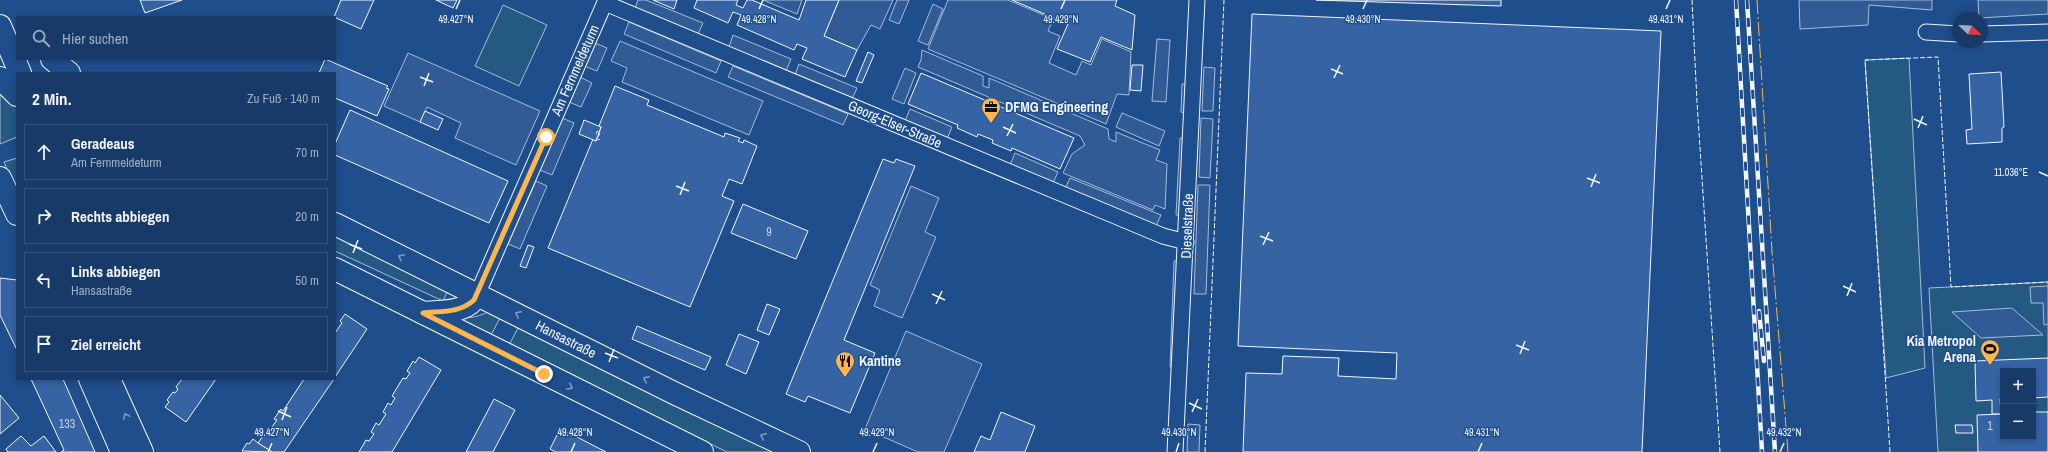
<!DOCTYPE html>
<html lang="de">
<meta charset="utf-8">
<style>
:root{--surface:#173a69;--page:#244571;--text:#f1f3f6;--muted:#9eadc0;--line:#36547d}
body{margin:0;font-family:"Archivo Narrow",sans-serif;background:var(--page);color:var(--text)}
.controls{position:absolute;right:12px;bottom:12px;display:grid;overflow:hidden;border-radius:0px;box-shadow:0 2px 6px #0003}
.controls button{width:36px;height:36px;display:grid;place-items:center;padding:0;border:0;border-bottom:1px solid var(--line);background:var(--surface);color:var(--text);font:20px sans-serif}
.compass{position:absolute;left:1952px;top:12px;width:36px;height:36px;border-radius:50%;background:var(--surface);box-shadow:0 2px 6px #0003;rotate:113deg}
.stop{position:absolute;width:12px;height:12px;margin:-9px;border:3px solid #ffb74d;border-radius:50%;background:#fff}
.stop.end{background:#ffb74d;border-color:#fff;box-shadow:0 1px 4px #0008}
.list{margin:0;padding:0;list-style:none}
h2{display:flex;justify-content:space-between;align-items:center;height:52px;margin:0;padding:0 16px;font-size:17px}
h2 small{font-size:13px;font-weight:400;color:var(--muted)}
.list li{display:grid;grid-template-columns:26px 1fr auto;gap:12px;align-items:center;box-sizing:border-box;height:56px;margin:0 8px 8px;padding:0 8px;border:1px solid var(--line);border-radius:0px}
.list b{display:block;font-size:15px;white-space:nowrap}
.list p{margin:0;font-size:13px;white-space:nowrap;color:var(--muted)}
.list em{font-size:13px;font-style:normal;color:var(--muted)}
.icon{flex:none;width:22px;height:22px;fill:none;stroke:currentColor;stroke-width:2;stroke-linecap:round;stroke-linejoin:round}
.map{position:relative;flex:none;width:2048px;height:452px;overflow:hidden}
.search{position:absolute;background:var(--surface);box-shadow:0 2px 6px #0003;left:16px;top:16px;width:320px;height:44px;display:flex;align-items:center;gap:10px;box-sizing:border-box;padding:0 14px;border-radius:0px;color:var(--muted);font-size:15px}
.panel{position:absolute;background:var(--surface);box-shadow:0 2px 6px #0003;left:16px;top:72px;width:320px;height:308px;border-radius:0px}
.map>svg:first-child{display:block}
.green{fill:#245a82;stroke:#a8bbd7;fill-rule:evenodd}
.parking{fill:#305b95;stroke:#a8bbd7}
.building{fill:#3563a3;stroke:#f2f6ff}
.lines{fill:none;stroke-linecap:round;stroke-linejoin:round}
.minor-casing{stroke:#f2f6ff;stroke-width:17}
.primary-casing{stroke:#f2f6ff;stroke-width:24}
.minor{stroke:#1f4e8c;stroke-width:15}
.primary{stroke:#1f4e8c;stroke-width:22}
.rail-casing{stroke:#f2f6ff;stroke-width:4.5}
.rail{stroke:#1f4e8c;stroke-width:3;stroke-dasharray:9;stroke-linecap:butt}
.fence{stroke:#f2f6ff;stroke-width:1;stroke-dasharray:5 2;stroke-linecap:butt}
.power{stroke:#ffb74d;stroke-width:1;stroke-dasharray:14 3 2 3;stroke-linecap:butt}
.oneway{stroke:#7e9ac0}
.route{stroke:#ffb74d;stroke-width:5}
.ticks{fill:none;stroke:#f2f6ff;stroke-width:1.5}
.labels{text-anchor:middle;stroke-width:3;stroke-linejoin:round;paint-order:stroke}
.number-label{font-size:12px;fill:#c3d1e8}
.street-label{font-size:14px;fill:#f2f6ff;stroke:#1f4e8c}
.poi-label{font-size:14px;font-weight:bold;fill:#f2f6ff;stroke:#1f4e8c;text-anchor:start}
.ticks-label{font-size:10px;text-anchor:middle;fill:#f2f6ff;stroke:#1f4e8c;stroke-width:3;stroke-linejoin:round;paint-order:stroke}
</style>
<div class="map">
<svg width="2048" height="452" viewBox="0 0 2048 452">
<rect width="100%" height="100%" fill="#1f4e8c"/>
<g class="green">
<polygon points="503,5 547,25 519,86 475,66"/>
<polygon points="1909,58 1925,368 1886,378 1865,60"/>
<polygon points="0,90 17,106 17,137 0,144"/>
<polygon points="17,158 17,193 4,162"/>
<polygon points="335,234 448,290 443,301 335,251"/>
<path d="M2048 282V452H1938L1929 288ZM2003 371H2033V437H2003Z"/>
<path d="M490 311 501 316 491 335 448 315C464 319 475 319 490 311Z"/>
<polygon points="519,326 779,452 727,452 509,345"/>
</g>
<g class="parking">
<polygon points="638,0 646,0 703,23 698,34 635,8"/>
<polygon points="763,0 802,0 797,14"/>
<polygon points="839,0 893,0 880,29 871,25 857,50 824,36"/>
<polygon points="897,0 909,0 899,24 889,20"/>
<polygon points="948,0 1008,0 1053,19 1048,31 1060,36 1049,63 1076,75 1082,61 1091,65 1102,39 1131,52 1129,95 1117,94 1106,124 928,49"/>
<polygon points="1799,0 1932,0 1932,10 1869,5 1868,25 1800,29"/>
<polygon points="1978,0 2048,0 2048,14 1979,18"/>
<polygon points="933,4 943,9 928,45 918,41"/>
<polygon points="629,22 721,61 716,73 624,34"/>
<polygon points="733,35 791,59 786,71 729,47"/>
<polygon points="1157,39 1170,40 1166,102 1152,101"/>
<polygon points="620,41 763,101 749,135 622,82 627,68 611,61"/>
<polygon points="595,43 607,48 597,71 584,66"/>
<polygon points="922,50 983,76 983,86 989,88 989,78 1108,129 1109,139 1116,142 1116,132 1160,150 1156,160 1167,164 1165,209 1155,205 1153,210 1063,173 1072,154 1085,145 1080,136 918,67 921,60"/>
<polygon points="408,53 540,111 516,165 455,138 461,123 427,107 420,122 384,106"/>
<polygon points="799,64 857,88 852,99 795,75"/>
<polygon points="733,66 848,114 843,125 728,77"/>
<polygon points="1204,67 1215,68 1213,111 1202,111"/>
<polygon points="905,68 916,73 904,104 892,99"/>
<polygon points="580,77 592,83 581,107 569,102"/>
<polygon points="1182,84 1186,84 1185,113 1181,112"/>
<polygon points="910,109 952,127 947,139 905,121"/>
<polygon points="1122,113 1165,131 1159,146 1116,127"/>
<polygon points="562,118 574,123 552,175 540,170"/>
<polygon points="1201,118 1213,119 1210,178 1199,177"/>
<polygon points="1180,138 1185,138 1181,215 1176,215"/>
<polygon points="1015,153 1058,172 1053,183 1010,165"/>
<polygon points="1070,178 1161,215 1156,226 1065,189"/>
<polygon points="536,181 547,186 520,249 508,244"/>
<polygon points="1198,185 1210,185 1206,294 1194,294"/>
<polygon points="911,186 939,198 925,232 936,237 902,318 874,306 880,290 870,285"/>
<polygon points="1174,261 1179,261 1175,367 1170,367"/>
<polygon points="2048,286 2048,324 2044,325 2043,303 2031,303 2030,287"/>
<polygon points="2012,308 2043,335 1981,338 1952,312"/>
<polygon points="906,331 982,364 944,452 918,452 865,429"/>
<polygon points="1188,424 1200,425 1199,452 1187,452"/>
</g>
<g class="building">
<polygon points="140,0 182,0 145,13"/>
<polygon points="341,0 374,0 361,29 334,17"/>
<polygon points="436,0 457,0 453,8"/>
<polygon points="653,0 677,0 674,9"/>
<polygon points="697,0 738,0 736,5 743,8 747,0 752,0 799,20 806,0 839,0 824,36 857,50 845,77 802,59 807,48 797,44 794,50 737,25 741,15 733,12 728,23 694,8"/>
<polygon points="1012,0 1117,0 1115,6 1135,15 1132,50 1101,37 1090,62 1057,49 1068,24"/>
<polygon points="1316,0 1501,0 1501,6"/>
<polygon points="1252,14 1661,31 1642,452 1243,452 1246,373 1282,374 1283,356 1339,358 1338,376 1396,379 1397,353 1238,346"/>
<polygon points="868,52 874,55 862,83 856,81"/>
<polygon points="325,59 388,86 386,88 389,89 377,116 335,98 335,73 319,73"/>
<polygon points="1132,65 1143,65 1141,91 1130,90"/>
<polygon points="2001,72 2004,127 2002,128 2002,142 1967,144 1966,130 1972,129 1969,74"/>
<polygon points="921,73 1074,138 1060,169 1012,148 1011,151 992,143 993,140 978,134 977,137 957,128 958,125 908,104"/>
<polygon points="615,86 649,100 647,105 724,137 725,133 740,138 738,141 743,143 744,140 757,146 742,184 729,179 722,196 734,201 690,307 548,248 593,139 596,141 601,127 599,126"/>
<polygon points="350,110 508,181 489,223 335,155 335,144"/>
<polygon points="425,111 443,119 438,130 420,122"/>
<polygon points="584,120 601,127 596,141 579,134"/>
<polygon points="883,159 894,163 896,159 915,166 844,340 875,353 850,413 808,396 805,402 786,394"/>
<polygon points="743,204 808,231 796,259 731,233"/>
<polygon points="528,245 534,247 526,268 520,266"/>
<polygon points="0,278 17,280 17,350 0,315"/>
<polygon points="767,304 780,309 769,335 757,330"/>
<polygon points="345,314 367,329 335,377 335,333 342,323 340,321"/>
<polygon points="637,326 711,357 705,370 632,339"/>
<polygon points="739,334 759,342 746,374 726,365"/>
<polygon points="419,357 441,370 392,452 359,452 366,440 369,441 374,434 371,432 376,423 379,425 386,414 383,412 388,403 391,405 395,398 392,396 403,378 406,379 410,373 407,371 413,361 415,363"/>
<polygon points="2048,358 2048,397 2033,398 2033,371 2003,371 2003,399 2000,399 2001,414 1992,414 1992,400 1976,401 1975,361"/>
<polygon points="31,379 63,379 95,452 61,452 64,450"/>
<polygon points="182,379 216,379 186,422 165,407 169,402 167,400 173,392 175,393 178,389 176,387"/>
<polygon points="304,379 334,379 284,452 272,452 258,443 265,433 267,434 277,420 274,419 281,409 283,411"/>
<polygon points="0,395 19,418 0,434"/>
<polygon points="494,399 515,410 493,452 466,452"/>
<polygon points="1001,412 1035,426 1025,452 974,452 981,436 990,440"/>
<polygon points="2033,412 2048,412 2048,452 1978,452 1977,415 2003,414 2003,437 2033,437"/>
<polygon points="1955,425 1972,425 1973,433 1956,433"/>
<polygon points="560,429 575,436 606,452 556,452 550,449"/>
<polygon points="21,436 31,446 44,436 56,452 8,452 6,449"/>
<polygon points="253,439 258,443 272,452 242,451 247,443 249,444"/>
</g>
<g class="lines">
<defs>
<g id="minor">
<polyline points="605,3 1163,236 1186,242"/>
<polyline points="1926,32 1958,34"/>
<polyline points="1982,34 2048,32"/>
<polyline points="477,295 606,0"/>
<polyline points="1175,452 1197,0"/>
</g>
<g id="primary">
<polyline points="0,26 20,73"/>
<polyline points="52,59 69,73"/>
<polyline points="0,78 17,95"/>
<polyline points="0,178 17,214"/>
<polyline points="335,224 676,394 799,452"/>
<polyline points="335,269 702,452"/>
<path d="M423 313C442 311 467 314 477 295"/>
<polyline points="90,379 122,452"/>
<polyline points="109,379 142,452"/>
</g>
</defs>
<use href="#minor" class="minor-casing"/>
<use href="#primary" class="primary-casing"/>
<use href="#minor" class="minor"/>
<use href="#primary" class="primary"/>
<defs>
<g id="rail">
<polyline points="1736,0 1762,452"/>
<polyline points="1747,0 1775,452"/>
<polyline points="1759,311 1764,361"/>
</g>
</defs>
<use href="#rail" class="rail-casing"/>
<use href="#rail" class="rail"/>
<g class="fence">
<polyline points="1692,0 1697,102 1720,452"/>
<polyline points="1205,452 1224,0"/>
<polyline points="1890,452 1865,60 1938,57 1951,287 2048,282"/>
</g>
<polyline class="power" points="1757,0 1772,251 1788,452"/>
</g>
<defs><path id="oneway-chevron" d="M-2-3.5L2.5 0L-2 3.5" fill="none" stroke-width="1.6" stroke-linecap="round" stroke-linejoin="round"/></defs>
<g class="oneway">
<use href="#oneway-chevron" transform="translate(401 257) rotate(-153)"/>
<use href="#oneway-chevron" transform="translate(518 314) rotate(-153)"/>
<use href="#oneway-chevron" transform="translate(646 379) rotate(-154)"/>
<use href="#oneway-chevron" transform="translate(570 387) rotate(27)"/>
<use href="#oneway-chevron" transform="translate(126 416) rotate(-114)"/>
<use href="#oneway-chevron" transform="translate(763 436) rotate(-155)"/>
</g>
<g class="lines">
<path class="route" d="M544 374 423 313C441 311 460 313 474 300L546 137"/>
</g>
<path class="ticks" d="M456 9 460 0M759 9 763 0M1061 9 1065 0M1363 9 1367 0M1666 9 1670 0M1331 69 1343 74M420 77 433 82M1334 78 1340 65M424 86 429 73M1914 119 1927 125M1003 127 1016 133M1918 128 1923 116M1007 136 1013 124M2039 172 2048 176M1587 178 1600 183M676 186 689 191M1591 187 1596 174M680 195 685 182M1260 236 1273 241M349 244 362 249M1263 245 1269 232M353 253 358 240M1843 286 1856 292M932 294 945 300M1847 296 1852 283M936 304 942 291M1516 345 1529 350M605 353 618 358M1520 354 1525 341M609 362 614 349M1189 403 1202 409M278 411 291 417M1192 412 1198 399M282 420 287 407M268 452 272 443M571 452 575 443M873 452 877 443M1176 452 1179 443M1478 452 1482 443M1780 452 1784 443"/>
<defs>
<symbol id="office-pin" viewBox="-11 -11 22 30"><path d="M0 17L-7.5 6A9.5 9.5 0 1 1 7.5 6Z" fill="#ffb74d" stroke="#1f4e8c"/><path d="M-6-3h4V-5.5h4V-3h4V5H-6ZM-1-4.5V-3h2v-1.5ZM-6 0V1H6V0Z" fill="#111"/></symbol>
<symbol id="stadium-pin" viewBox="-11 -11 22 30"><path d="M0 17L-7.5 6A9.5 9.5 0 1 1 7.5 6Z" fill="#ffb74d" stroke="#1f4e8c"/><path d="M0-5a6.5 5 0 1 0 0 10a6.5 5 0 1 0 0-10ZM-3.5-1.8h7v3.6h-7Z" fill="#111"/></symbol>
<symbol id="restaurant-pin" viewBox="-11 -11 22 30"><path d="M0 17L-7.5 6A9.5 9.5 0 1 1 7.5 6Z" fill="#ffb74d" stroke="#1f4e8c"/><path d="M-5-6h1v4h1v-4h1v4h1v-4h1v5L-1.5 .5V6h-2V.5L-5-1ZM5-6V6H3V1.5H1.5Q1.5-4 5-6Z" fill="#111"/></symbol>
</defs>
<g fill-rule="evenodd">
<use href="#office-pin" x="980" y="96" width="22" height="30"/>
<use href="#stadium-pin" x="1979" y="338" width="22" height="30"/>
<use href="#restaurant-pin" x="834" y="350" width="22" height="30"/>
</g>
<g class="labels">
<g class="number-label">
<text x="598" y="140">2</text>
<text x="769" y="236">9</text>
<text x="67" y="428">133</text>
<text x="1990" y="430">1</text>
</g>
<g class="street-label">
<text transform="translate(575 70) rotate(-66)" y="5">Am Fernmeldeturm</text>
<text transform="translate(895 124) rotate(23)" y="5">Georg-Elser-Straße</text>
<text transform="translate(1187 226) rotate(-88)" y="5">Dieselstraße</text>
<text transform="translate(566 339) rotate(27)" y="5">Hansastraße</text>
</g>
<g class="poi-label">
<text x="1005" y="112">DFMG Engineering</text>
<text x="1976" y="346" text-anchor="end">Kia Metropol<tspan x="1976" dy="16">Arena</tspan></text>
<text x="859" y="366">Kantine</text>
</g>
</g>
<g class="ticks-label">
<text x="456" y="23">49.427°N</text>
<text x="759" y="23">49.428°N</text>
<text x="1061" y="23">49.429°N</text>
<text x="1363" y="23">49.430°N</text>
<text x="1666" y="23">49.431°N</text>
<text x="2011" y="176">11.036°E</text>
<text x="272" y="436">49.427°N</text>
<text x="575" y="436">49.428°N</text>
<text x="877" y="436">49.429°N</text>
<text x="1179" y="436">49.430°N</text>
<text x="1482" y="436">49.431°N</text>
<text x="1784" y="436">49.432°N</text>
</g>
</svg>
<div class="controls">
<button>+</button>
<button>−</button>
</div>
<svg class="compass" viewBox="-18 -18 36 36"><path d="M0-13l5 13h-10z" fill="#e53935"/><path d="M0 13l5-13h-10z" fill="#9eadc0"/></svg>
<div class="stop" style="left:546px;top:137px"></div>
<div class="stop end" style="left:544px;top:374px"></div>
<div class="search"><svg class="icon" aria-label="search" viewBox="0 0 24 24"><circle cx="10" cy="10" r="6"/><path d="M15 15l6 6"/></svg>Hier suchen</div>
<section class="panel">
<h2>2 Min.<small>Zu Fuß · 140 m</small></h2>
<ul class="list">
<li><svg class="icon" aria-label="ahead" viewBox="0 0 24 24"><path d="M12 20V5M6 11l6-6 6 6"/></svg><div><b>Geradeaus</b><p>Am Fernmeldeturm</p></div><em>70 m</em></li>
<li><svg class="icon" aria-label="right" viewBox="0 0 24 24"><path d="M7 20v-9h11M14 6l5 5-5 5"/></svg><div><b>Rechts abbiegen</b></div><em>20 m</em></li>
<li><svg class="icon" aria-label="left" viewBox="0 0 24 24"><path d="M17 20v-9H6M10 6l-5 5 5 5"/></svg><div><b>Links abbiegen</b><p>Hansastraße</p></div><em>50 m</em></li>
<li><svg class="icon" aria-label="arrive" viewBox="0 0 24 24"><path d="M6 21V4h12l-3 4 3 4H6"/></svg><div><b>Ziel erreicht</b></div></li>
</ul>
</section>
</div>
